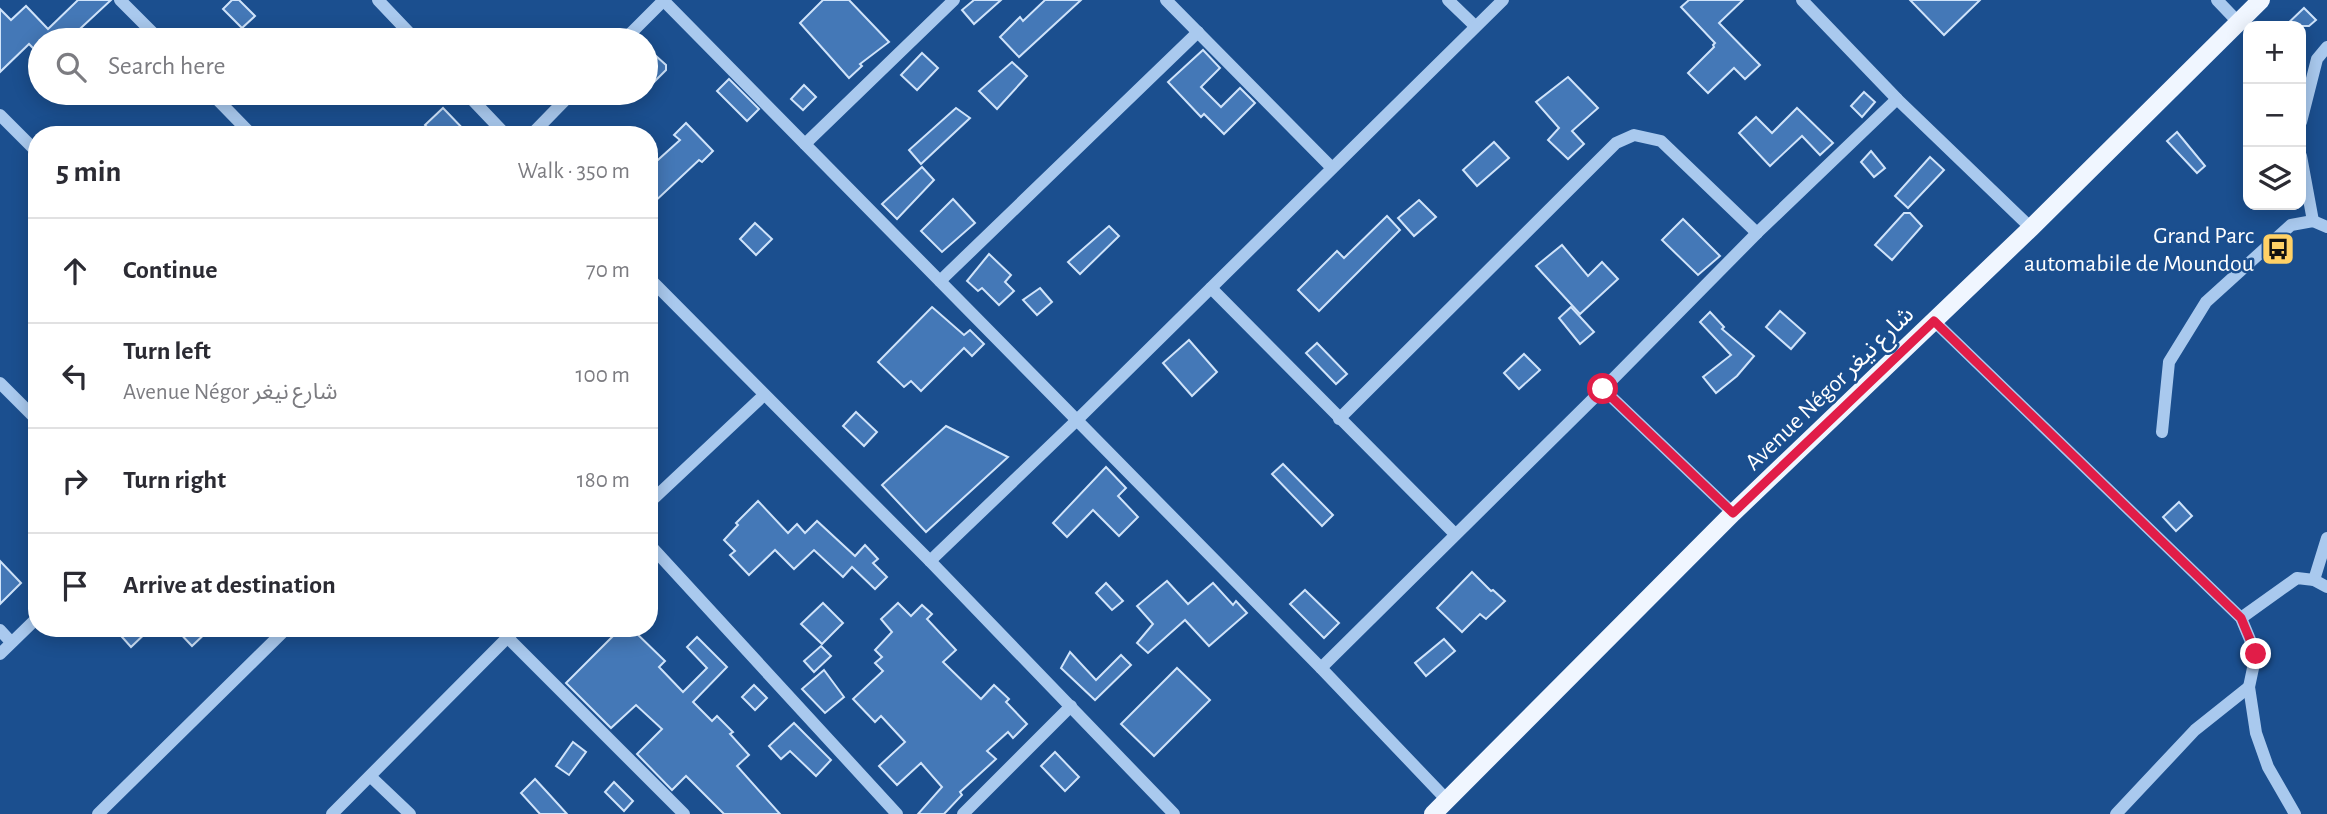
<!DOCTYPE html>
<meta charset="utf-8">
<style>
:root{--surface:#fff;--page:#f2f2f3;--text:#2b2b33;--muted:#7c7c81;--line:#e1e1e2}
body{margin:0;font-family:"Alegreya Sans","Noto Sans Arabic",sans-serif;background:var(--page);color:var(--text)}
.controls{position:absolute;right:21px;top:21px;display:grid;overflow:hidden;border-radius:14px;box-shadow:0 4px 18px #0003}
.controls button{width:63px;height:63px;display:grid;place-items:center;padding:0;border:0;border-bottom:2px solid var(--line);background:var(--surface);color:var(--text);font:35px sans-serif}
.stop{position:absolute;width:21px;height:21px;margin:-16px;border:5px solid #e11d48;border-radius:50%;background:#fff}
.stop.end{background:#e11d48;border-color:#fff;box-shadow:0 2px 7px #0008}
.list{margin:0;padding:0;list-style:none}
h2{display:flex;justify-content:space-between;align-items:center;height:91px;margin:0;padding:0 28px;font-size:30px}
h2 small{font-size:23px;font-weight:400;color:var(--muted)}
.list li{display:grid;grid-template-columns:46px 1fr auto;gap:21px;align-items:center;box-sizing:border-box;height:105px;padding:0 28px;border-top:2px solid var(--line)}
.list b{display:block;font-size:26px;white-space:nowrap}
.list p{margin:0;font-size:23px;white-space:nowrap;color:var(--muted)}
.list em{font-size:23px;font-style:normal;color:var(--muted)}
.icon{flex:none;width:38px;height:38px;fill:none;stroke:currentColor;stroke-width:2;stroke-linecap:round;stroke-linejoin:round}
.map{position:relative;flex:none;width:2327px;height:814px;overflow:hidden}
.search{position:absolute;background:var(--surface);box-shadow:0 4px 18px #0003;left:28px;top:28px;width:630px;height:77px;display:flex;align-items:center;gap:18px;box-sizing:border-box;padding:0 24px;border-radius:38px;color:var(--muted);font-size:26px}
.panel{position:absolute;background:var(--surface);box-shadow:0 4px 18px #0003;left:28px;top:126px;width:630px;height:511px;border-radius:28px}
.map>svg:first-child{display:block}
.building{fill:#4478b7;stroke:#cfe3fa;stroke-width:2}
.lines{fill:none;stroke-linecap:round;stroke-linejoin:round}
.minor{stroke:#a9c9ee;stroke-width:12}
.major{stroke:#f0f6ff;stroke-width:18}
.route{stroke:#e11d48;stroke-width:9}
.labels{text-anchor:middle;stroke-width:5;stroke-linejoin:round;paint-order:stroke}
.poi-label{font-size:24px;fill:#fff;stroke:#1b4f8f;text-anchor:end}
.street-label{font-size:24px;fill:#fff;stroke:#1b4f8f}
</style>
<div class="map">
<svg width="2327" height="814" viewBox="0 0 2327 814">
<rect width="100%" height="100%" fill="#1b4f8f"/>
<g class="building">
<polygon points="78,0 111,0 68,40 40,40 40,55 29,44 0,72 0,9 11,20 26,6 48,29"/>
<polygon points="232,0 239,0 255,16 242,28 223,9"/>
<polygon points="823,0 849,0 889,42 860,64 862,66 849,78 800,23"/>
<polygon points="974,0 1001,0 974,24 962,10"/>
<polygon points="1045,0 1081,0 1019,57 1000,37 1020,17 1023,21"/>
<polygon points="1689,0 1743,0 1719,23 1760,65 1745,79 1734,68 1708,93 1688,73 1714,47 1713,45 1715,43 1681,7"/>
<polygon points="1910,0 1980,0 1944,35"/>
<polygon points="2304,8 2316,20 2309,26 2285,26"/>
<polygon points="1203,50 1220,68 1201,87 1221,107 1240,88 1255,103 1224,134 1204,114 1201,117 1168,82"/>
<polygon points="922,53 938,68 917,90 901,75"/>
<polygon points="656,56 666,65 666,70 646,90 646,66"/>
<polygon points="1012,62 1027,76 997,109 979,91"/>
<polygon points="1568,77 1598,108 1572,131 1584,144 1568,159 1548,140 1559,128 1536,102"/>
<polygon points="729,79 759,109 747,121 717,91"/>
<polygon points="804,85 816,97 803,110 791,99"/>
<polygon points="1864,92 1875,102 1862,117 1851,106"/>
<polygon points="443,108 469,135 435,135 425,125"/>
<polygon points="956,108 970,118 921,164 909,150"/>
<polygon points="1797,108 1833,143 1820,155 1802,136 1770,166 1739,133 1756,117 1772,133"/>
<polygon points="686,123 713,151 702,162 699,160 649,207 649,168 680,140 674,135"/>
<polygon points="2177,132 2205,166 2197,173 2167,141"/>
<polygon points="1494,142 1509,158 1477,186 1463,170"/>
<polygon points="1871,151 1885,168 1874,177 1861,162"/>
<polygon points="1930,157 1944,170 1908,208 1895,196"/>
<polygon points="922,167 934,180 897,219 882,204"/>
<polygon points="953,199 975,223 942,252 921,231"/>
<polygon points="1419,200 1436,217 1414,236 1398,218"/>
<polygon points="1904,213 1910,213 1922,226 1892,260 1875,245"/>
<polygon points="1387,216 1400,230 1319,311 1298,290 1337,251 1344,258"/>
<polygon points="1683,219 1720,256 1698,275 1662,240"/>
<polygon points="755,223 772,239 756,255 740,239"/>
<polygon points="1109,226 1119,236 1080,274 1068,262"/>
<polygon points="1562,245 1588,276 1602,262 1618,279 1580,314 1536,266"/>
<polygon points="989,254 1011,275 1005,282 1014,291 999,305 982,288 978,291 967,281"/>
<polygon points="1040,288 1052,302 1037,315 1023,300"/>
<polygon points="932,307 964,335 970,330 984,344 972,356 964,348 921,391 911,381 904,387 878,362"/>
<polygon points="1571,307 1594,332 1580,344 1559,318"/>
<polygon points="1780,311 1805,333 1791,349 1766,327"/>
<polygon points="1710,312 1724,327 1722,329 1754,356 1737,376 1716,393 1703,377 1731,355 1700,322"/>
<polygon points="1189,340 1217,372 1192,396 1163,363"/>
<polygon points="1317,343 1347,374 1336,384 1306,353"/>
<polygon points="1524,354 1540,370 1519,389 1504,373"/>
<polygon points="856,412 877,432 864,446 843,426"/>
<polygon points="946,426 1008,457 926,532 882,485"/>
<polygon points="1283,464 1333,515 1322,526 1272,474"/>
<polygon points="1106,467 1126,488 1118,496 1138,517 1119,536 1093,510 1067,537 1053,523"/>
<polygon points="758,501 788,533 797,524 805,533 817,521 855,556 865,545 878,559 873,563 887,577 875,589 852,567 843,577 814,550 794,569 775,550 749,575 730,555 735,551 724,540 738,525 736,523"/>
<polygon points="2179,502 2192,516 2176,531 2163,517"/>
<polygon points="0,561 21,583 0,604"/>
<polygon points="1472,572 1491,591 1493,590 1505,601 1486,619 1480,614 1462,632 1437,608"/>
<polygon points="1167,581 1188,604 1213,583 1233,605 1236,601 1247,613 1209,646 1185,620 1148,653 1137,643 1153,624 1137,606"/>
<polygon points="1106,583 1123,601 1112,610 1096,593"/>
<polygon points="1305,590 1339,623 1324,638 1290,604"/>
<polygon points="823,603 843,623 822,644 801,624"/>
<polygon points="898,603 911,616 922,605 932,614 927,619 956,650 943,662 981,699 994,685 1009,699 1006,702 1027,724 1013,738 1008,732 987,751 996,759 960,792 962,795 944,814 918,814 942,787 921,763 897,785 879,766 905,742 881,716 875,722 853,699 883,671 875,663 882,657 875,650 892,632 881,619"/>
<polygon points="114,628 151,628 131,647"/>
<polygon points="175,628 211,628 192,646"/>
<polygon points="621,628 631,628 665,661 659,667 683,692 707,668 687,647 697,637 727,667 693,702 712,721 717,716 733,732 730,734 749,755 737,766 780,814 724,814 686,776 672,790 637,754 662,729 636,705 611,728 566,683"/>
<polygon points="1444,639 1455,651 1426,676 1415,663"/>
<polygon points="821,646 831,656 814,672 804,661"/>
<polygon points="1070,652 1096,680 1121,655 1131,665 1095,700 1061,668"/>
<polygon points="1177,668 1210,700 1154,756 1121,724"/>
<polygon points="824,670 844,697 825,713 802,689"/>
<polygon points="754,685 767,698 755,710 742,697"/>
<polygon points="794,723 831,760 816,776 790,751 781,759 769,746"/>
<polygon points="573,742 586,752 569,775 556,766"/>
<polygon points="1055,752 1079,777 1065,791 1041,766"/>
<polygon points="535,779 547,792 567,814 540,814 521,793"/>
<polygon points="614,782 633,801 624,811 605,792"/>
</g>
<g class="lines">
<g class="minor">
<polyline points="120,0 160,40"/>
<polyline points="378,0 416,40"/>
<polyline points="663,0 1321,668 1447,800"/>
<polyline points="1166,0 1332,168"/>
<polyline points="1448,0 1475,26"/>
<polyline points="1802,0 1897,99 2031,228"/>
<polyline points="2217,0 2238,22"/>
<polyline points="624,40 664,0"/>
<polyline points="211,93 252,135"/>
<polyline points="466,93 506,135"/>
<polyline points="0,115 37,152"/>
<polyline points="2301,122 2317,59 2327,47"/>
<polyline points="531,135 572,93"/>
<polyline points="805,144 954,0"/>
<polyline points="2301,156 2313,221"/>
<polyline points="649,278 930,561 1174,814"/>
<polyline points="940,281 1198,32"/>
<polyline points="1211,288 1455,534"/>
<polyline points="1934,321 2241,618 2256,654 2249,687 2256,733 2268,767 2295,814"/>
<polyline points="0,383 37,420"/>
<polyline points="1603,389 1733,513"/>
<polyline points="1339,419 1616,143 1634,135 1661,141 1757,233"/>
<polyline points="2162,432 2169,362 2206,302 2291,225 2313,221 2327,227"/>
<polyline points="649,503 764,395"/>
<polyline points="649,544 897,814"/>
<polyline points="930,561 1077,420 1503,0"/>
<polyline points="2314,580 2327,538"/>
<polyline points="2241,618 2297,578 2314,580 2327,587"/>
<polyline points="0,630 11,642"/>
<polyline points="507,637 684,814"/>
<polyline points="0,654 37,618"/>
<polyline points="1321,668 1603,389 1757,233 1897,99"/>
<polyline points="371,777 410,814"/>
<polyline points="98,814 287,628"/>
<polyline points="332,814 517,628"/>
<polyline points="963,814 1071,706"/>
<polyline points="2116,814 2195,730 2249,687"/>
</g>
<polyline class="major" points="1433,814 1733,513 2031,228 2261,0"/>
</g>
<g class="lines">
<polyline class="route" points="1603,389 1733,513 1934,321 2241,618 2256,654"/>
</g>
<defs>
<symbol id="bus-square" viewBox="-11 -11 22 22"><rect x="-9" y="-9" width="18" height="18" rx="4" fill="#ffd166" stroke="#1b4f8f"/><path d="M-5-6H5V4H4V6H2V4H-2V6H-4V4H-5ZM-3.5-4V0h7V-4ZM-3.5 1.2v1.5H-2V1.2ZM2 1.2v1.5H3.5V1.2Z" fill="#111"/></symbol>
</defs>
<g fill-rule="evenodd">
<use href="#bus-square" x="2259" y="230" width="38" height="38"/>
</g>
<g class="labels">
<g class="poi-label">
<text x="2254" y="243">Grand Parc<tspan x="2254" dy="28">automabile de Moundou</tspan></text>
</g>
<g class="street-label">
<text transform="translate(1829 388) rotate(-44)" y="8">Avenue Négor شارع نيغر</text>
</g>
</g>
</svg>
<div class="controls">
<button>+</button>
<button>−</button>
<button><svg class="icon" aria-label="layers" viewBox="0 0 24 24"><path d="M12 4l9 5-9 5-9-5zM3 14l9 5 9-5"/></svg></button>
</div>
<div class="stop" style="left:1603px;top:389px"></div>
<div class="stop end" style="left:2256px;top:654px"></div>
<div class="search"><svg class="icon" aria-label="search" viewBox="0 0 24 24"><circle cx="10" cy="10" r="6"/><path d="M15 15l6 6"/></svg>Search here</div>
<section class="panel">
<h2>5 min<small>Walk · 350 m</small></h2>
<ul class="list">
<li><svg class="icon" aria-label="ahead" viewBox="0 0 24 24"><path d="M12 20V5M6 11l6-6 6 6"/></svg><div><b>Continue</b></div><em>70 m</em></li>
<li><svg class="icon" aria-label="left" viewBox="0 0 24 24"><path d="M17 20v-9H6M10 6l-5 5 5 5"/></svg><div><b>Turn left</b><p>Avenue Négor شارع نيغر</p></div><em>100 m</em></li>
<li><svg class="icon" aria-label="right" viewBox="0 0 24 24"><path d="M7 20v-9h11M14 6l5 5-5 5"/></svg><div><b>Turn right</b></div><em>180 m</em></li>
<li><svg class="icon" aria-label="arrive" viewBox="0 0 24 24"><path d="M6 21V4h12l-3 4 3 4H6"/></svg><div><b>Arrive at destination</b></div></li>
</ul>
</section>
</div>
